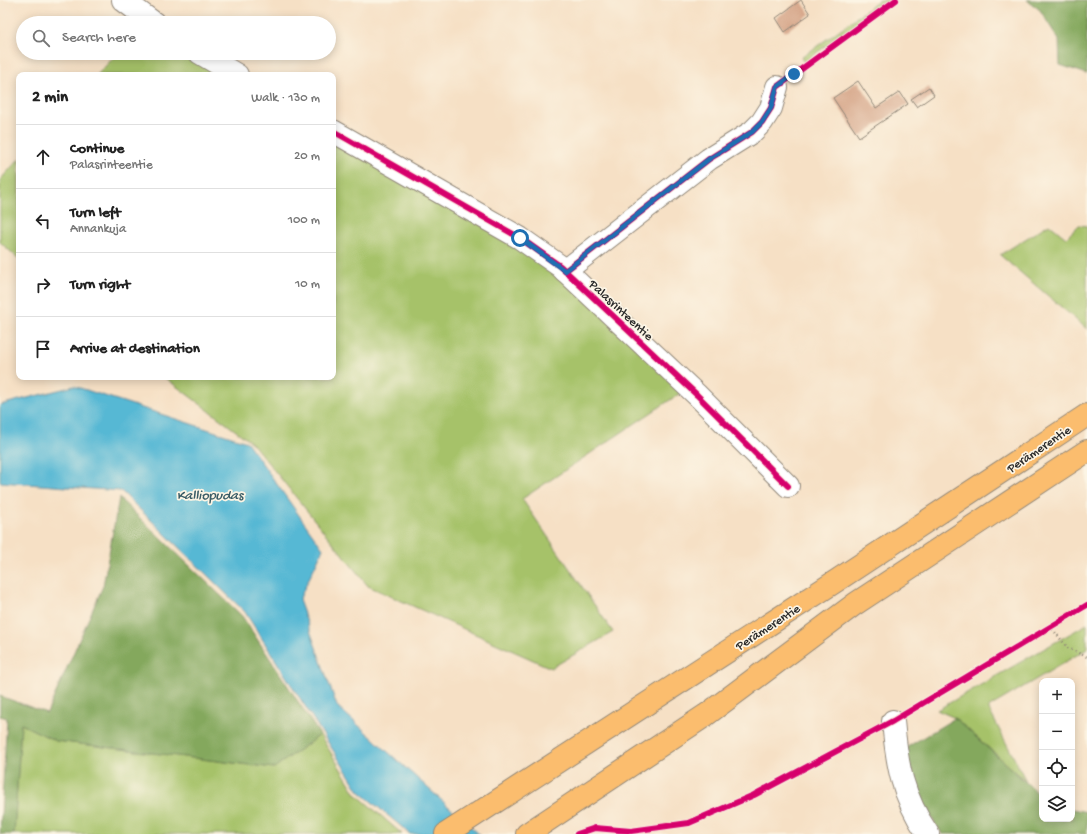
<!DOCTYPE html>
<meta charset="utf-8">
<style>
:root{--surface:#fff;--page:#f2f2f2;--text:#222;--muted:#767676;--line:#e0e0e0}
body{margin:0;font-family:"Gochi Hand",sans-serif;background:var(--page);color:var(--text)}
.controls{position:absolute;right:12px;bottom:12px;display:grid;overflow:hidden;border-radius:8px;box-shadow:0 2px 10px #0003}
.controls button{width:36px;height:36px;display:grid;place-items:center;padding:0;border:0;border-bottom:1px solid var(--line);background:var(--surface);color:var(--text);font:20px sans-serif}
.stop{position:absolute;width:12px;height:12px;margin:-9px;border:3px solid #1f6fb2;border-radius:50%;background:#fff}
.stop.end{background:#1f6fb2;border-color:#fff;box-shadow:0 1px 4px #0008}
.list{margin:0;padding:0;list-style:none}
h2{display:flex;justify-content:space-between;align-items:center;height:52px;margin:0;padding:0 16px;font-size:17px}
h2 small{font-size:13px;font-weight:400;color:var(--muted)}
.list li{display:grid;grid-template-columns:26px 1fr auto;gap:12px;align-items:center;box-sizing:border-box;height:64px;padding:0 16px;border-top:1px solid var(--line)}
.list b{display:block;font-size:15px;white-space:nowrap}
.list p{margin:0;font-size:13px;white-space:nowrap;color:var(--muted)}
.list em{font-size:13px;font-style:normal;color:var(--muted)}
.icon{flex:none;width:22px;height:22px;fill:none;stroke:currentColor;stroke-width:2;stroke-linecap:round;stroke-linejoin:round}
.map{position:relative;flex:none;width:1087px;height:834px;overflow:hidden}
.search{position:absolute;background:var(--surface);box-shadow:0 2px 10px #0003;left:16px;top:16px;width:320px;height:44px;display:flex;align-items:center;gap:10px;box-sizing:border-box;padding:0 14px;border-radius:22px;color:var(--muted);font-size:15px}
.panel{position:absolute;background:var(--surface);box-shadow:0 2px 10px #0003;left:16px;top:72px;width:320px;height:308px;border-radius:8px}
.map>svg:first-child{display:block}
.green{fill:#a6c269;stroke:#68764a}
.forest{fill:#84a85d;stroke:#586a44}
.water{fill:#56b8d4;stroke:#407280}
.building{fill:#d6a588}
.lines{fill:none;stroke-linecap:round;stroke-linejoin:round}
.minor-casing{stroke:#908678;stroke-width:24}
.motorway-casing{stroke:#908678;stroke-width:24}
.path{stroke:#908678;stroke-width:2.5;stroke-dasharray:1 3;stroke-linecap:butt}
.minor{stroke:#fff;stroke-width:22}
.motorway{stroke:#fbbd6e;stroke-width:22}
.cycleway-casing{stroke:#fcf5e5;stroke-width:8}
.cycleway{stroke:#d6006c;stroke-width:6}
.route{stroke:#1f6fb2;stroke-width:5}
.labels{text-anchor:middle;stroke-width:3.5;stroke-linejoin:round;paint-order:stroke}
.street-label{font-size:13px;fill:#2b2b2b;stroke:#fcf5e5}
.water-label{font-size:14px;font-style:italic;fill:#3a5c66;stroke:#fcf5e5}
</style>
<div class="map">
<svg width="1087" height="834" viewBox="0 0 1087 834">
<rect width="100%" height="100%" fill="#fcf5e5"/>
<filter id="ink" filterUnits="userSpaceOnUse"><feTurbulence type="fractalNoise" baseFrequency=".025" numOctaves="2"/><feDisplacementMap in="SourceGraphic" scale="8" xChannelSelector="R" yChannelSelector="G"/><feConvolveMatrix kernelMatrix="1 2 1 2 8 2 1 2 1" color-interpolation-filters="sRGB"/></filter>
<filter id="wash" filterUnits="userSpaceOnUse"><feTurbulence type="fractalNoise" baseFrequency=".012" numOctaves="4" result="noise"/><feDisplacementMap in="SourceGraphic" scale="16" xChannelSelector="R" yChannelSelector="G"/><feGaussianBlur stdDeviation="0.9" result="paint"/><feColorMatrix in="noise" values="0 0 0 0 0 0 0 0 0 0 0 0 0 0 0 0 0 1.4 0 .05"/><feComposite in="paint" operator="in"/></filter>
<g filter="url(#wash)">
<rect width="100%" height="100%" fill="#f6e0c5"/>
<g class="green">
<polygon points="880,0 889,0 804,62 801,58"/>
<polygon points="118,53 195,53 231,75 97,75"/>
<polygon points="333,136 516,245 574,286 685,390 522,499 613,632 551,668 368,586 252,443 164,377 333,377"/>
<polygon points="19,159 19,259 0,242 0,180"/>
<polygon points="1049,224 1066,238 1079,225 1087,226 1087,329 1000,255"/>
<polygon points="1087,624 1087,649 988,708 1026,781 955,718 937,710"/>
<polygon points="21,724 56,741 274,768 320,735 356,794 402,834 14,834"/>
</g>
<g class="forest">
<polygon points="1027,0 1087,0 1087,74 1060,65 1059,40 1040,10"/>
<polygon points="119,498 242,616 320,735 274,768 56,741 21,724 14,834 0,834 7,718 0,716 0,696 47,713 103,586"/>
<polygon points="955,718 1042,797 1042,819 1072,819 1072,809 1087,812 1087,834 942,834 925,808 909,776 904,749"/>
</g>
<polygon class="water" points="74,386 247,442 323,549 299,600 337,706 479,834 410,834 359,791 245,612 121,491 0,482 0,405"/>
<g id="blocks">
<g class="building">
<polygon points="801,0 810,14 785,32 776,18"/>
<polygon points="858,81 876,108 900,92 908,104 859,137 833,98"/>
<polygon points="929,87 934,95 917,107 911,99"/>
</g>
</g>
</g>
<g filter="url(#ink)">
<use href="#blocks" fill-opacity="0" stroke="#908678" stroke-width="1"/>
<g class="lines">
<defs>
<g id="minor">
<polyline points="123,0 154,23"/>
<polyline points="200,53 237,75"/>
<polyline points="333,131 520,238 560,266 697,395 788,486"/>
<polyline points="565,271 709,159 752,132 762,122 771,108 777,87"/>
<path d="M893 721C897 765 902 796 928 834"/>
</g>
<g id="motorway">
<polyline points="446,834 836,581 1087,415"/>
<polyline points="527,834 706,715 855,604 1087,451"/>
</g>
</defs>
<use href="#minor" class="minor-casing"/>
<use href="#motorway" class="motorway-casing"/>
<polyline class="path" points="1050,626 1068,648 1087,657"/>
<use href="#minor" class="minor"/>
<use href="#motorway" class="motorway"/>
<defs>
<g id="cycleway">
<polyline points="333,131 520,238 560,266 697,395 788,486"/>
<polyline points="565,271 709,159 752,132 762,122 771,108 777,87 896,0"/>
<polyline points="577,834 595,828 631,831 689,823 754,795 893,721 1087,605"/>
</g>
</defs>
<use href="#cycleway" class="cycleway-casing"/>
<use href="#cycleway" class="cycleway"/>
</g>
</g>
<g class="lines" filter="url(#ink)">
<polyline class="route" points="520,238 565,271 709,159 752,132 762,122 771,108 777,87 794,74"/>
</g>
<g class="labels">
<g class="street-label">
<text transform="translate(622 309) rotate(43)" y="5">Palasrinteentie</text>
<text transform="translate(1038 448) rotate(-34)" y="5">Perämerentie</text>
<text transform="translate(767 626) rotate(-33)" y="5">Perämerentie</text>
</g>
<g class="water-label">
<text x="210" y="499">Kalliopudas</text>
</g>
</g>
</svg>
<div class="controls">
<button>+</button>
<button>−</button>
<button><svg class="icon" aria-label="locate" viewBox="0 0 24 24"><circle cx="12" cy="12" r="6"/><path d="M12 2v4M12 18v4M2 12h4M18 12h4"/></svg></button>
<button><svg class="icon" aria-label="layers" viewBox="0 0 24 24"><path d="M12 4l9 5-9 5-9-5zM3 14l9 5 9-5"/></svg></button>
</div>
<div class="stop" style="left:520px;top:238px"></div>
<div class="stop end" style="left:794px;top:74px"></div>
<div class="search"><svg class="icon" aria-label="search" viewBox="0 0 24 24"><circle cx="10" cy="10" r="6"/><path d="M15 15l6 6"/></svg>Search here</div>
<section class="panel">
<h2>2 min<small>Walk · 130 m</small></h2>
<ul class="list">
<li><svg class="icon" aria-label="ahead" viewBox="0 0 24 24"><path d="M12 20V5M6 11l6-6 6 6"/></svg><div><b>Continue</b><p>Palasrinteentie</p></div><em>20 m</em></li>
<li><svg class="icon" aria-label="left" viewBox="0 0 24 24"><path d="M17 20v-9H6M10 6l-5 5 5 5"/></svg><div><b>Turn left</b><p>Annankuja</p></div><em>100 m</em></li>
<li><svg class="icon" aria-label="right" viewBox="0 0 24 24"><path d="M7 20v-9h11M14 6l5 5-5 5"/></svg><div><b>Turn right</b></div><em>10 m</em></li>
<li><svg class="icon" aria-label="arrive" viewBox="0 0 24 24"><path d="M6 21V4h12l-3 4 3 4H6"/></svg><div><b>Arrive at destination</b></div></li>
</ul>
</section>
</div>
